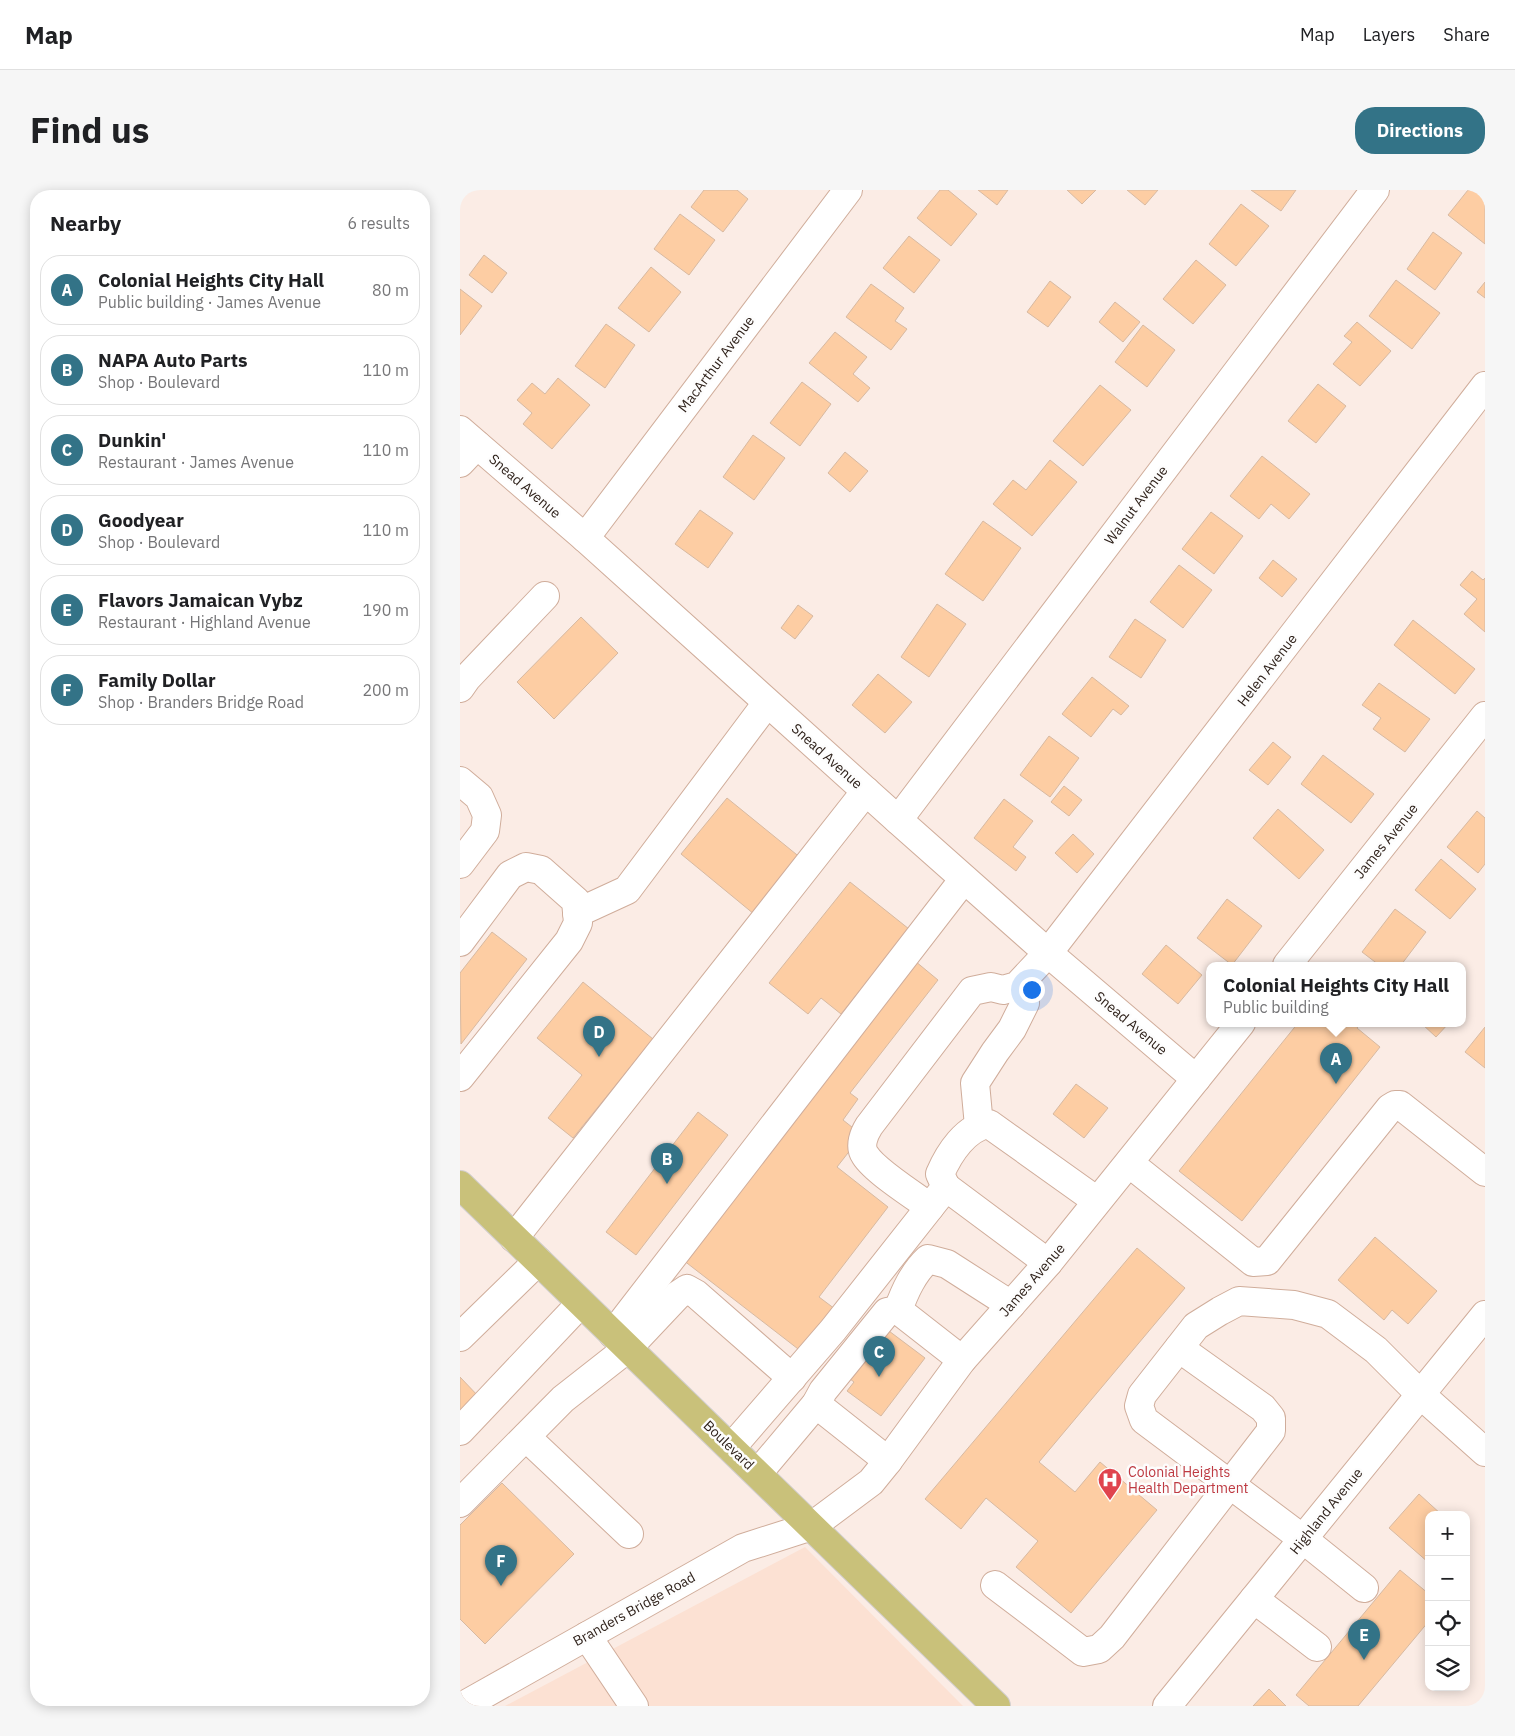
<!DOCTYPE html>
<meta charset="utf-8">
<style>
:root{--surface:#fff;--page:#f6f6f6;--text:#202124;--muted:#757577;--line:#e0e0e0;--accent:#337387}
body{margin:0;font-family:"IBM Plex Sans",sans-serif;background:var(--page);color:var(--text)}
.controls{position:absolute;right:15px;bottom:15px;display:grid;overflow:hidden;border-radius:10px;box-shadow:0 2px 12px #0003}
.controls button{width:45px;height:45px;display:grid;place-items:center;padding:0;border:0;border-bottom:1px solid var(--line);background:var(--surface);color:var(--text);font:25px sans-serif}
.you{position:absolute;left:571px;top:799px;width:18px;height:18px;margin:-12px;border:4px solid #fff;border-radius:50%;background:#1a73e8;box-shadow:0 0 0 8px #1a73e833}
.badge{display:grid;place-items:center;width:32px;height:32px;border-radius:50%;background:var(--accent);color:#fff;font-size:16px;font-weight:700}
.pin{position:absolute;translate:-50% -41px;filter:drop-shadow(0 1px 2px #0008)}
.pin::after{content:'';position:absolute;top:26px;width:18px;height:15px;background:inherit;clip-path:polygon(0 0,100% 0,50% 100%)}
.popup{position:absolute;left:746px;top:772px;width:260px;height:65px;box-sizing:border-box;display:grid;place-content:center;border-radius:10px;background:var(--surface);filter:drop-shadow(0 1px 4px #0005);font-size:16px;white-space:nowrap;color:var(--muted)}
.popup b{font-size:19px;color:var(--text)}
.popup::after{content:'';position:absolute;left:50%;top:100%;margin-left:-10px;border:10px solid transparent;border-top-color:var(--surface)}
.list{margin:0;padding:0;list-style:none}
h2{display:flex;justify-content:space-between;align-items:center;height:65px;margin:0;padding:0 20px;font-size:21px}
h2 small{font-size:16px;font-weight:400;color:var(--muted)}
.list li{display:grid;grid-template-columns:32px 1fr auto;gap:15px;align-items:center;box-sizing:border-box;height:70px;margin:0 10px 10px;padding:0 10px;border:1px solid var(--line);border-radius:20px}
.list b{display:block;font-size:19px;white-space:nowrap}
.list p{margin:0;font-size:16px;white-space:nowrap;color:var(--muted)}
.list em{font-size:16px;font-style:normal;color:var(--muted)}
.icon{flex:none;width:28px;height:28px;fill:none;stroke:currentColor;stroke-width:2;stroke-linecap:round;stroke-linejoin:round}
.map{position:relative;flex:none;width:1025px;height:1516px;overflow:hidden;border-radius:20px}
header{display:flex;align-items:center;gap:30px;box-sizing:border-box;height:70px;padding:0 25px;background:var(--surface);border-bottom:1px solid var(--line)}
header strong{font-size:24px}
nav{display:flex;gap:28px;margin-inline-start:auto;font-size:18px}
.intro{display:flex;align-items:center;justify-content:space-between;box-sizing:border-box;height:120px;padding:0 30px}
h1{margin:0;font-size:35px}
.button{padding:12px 22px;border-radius:20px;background:var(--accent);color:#fff;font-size:18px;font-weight:700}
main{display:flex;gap:30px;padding:0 30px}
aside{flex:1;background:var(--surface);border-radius:20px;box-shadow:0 2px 12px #0003}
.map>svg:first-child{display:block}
.built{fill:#fce1d3}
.building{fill:#fdcda3;stroke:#d7b9a1}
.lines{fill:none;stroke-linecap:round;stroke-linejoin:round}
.minor-casing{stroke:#d0ad9b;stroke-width:30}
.major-casing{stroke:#d1cecd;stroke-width:30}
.minor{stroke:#fff;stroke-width:28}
.major{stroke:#c9c17a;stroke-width:28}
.labels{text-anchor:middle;stroke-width:5;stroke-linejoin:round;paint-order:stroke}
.street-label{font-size:14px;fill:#2f221b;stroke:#fdfdfd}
.health-label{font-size:14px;fill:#be3a42;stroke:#fdfdfd;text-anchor:start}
</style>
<header>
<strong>Map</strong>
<nav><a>Map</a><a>Layers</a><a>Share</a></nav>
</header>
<div class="intro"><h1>Find us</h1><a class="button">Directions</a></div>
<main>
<aside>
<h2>Nearby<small>6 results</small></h2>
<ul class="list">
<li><span class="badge">A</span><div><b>Colonial Heights City Hall</b><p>Public building · James Avenue</p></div><em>80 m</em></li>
<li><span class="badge">B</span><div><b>NAPA Auto Parts</b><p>Shop · Boulevard</p></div><em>110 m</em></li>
<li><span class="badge">C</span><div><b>Dunkin'</b><p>Restaurant · James Avenue</p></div><em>110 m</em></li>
<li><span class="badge">D</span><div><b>Goodyear</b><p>Shop · Boulevard</p></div><em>110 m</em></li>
<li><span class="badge">E</span><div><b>Flavors Jamaican Vybz</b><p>Restaurant · Highland Avenue</p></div><em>190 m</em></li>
<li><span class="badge">F</span><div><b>Family Dollar</b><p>Shop · Branders Bridge Road</p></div><em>200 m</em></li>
</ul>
</aside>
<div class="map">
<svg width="1025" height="1516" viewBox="0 0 1025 1516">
<rect width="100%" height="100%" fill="#fbece5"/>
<polygon class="built" points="345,1357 503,1516 45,1516"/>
<g class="building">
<polygon points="244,0 277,0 288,9 263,42 231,17"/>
<polygon points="480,0 488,0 517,24 491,56 457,28"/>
<polygon points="518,0 548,0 537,15"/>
<polygon points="607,0 636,0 622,14"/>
<polygon points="667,0 698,0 685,15"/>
<polygon points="791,0 836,0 821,21"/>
<polygon points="1008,0 1025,0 1025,54 988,25"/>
<polygon points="781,14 809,36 776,76 749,54"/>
<polygon points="220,24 255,50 229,85 194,59"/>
<polygon points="973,42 1002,63 975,100 947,79"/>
<polygon points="449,46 480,70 454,103 423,78"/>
<polygon points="24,65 47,83 32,103 9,85"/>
<polygon points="736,70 766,95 733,134 703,109"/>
<polygon points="191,77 221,102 189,142 158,118"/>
<polygon points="936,90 980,123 952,159 909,126"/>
<polygon points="590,91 611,107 588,137 567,122"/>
<polygon points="1025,92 1025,108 1017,102"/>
<polygon points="411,94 444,118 435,131 447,139 431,160 386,127"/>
<polygon points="0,99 22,116 0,145"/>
<polygon points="655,112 680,132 663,152 639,132"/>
<polygon points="897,132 931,161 900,196 873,174 892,152 884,146"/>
<polygon points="146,134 175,155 145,198 115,176"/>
<polygon points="683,135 715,160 687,197 655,172"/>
<polygon points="375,142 407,167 393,184 410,198 398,212 349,173"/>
<polygon points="98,188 130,215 92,259 63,234 72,223 57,210 72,193 85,204"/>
<polygon points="342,192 371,214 340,256 310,233"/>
<polygon points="858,194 886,216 856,253 828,231"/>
<polygon points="640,195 671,220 623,276 593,251"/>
<polygon points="293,245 325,268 294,310 263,287"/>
<polygon points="385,262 408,281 390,302 368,283"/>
<polygon points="802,266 850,304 829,329 811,314 799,329 770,306"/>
<polygon points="590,270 617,292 572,346 533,314 553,290 566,300"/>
<polygon points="240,320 273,343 248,378 215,354"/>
<polygon points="751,322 783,346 754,384 722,359"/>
<polygon points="523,331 561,358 523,411 485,384"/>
<polygon points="813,370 837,389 822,407 799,388"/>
<polygon points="719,375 752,400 723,438 690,412"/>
<polygon points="1012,381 1023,390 1025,388 1025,442 1004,424 1017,409 1000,395"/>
<polygon points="477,414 506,434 469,487 441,467"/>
<polygon points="338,415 353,426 335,449 321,438"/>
<polygon points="121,427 158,463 94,529 57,492"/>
<polygon points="675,429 706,450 681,488 649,467"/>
<polygon points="953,430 1015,479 995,504 934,455"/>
<polygon points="418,484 452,512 425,543 392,515"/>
<polygon points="632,487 669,516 661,525 653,519 631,547 602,524"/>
<polygon points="919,493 970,529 945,562 913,539 921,528 902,515"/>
<polygon points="589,546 619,568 590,607 560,585"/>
<polygon points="813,552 831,567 808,595 789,580"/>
<polygon points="863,565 914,604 891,633 841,594"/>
<polygon points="604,596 622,610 609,626 591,612"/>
<polygon points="267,608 347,673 300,729 221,664"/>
<polygon points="544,609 573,631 553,657 566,667 556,681 514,648"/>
<polygon points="818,619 864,660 839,689 793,648"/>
<polygon points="1017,621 1025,628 1025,674 1018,683 987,657"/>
<polygon points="613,644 634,664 617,683 595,663"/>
<polygon points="981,669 1016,699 990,729 955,700"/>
<polygon points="390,692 449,739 381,824 361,808 348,824 309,793"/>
<polygon points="767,709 802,736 772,775 737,748"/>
<polygon points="935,719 966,742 941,775 919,775 902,762"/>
<polygon points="32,742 67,769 1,854 0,783"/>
<polygon points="706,755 742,785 718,814 682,784"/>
<polygon points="455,771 478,790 390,903 398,909 383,930 402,945 377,977 428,1017 359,1107 375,1119 342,1162 223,1070"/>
<polygon points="123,792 193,849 113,948 88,928 122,885 77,848"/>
<polygon points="838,833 901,833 897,838 920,857 782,1031 719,981"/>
<polygon points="961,833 989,833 976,847"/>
<polygon points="1025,837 1025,878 1005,862"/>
<polygon points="616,894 648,918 624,948 593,924"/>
<polygon points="238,922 268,945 176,1065 146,1042"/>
<polygon points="915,1047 977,1101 948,1134 932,1120 924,1130 878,1090"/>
<polygon points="677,1058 725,1098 579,1272 615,1302 640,1272 697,1320 611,1423 556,1377 578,1351 526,1308 501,1339 465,1309"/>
<polygon points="429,1141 465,1168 421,1226 387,1201 394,1192 381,1182 398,1162 409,1170"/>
<polygon points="0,1187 20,1208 0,1228"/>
<polygon points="42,1293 114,1364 25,1454 0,1429 0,1335"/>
<polygon points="959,1304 982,1325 969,1325 969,1373 929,1338"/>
<polygon points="940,1380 969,1404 969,1431 898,1516 849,1516 836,1505"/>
<polygon points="809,1499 826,1516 793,1516"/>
</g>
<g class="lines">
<defs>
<g id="minor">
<polyline points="0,240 125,348 438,630 588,763 736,889"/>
<polyline points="0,273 17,255"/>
<polyline points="125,348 388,0"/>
<polyline points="0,498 7,488 85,406"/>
<polyline points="0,591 19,607 27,625 25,641 0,674"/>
<polyline points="438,630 915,0"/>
<polyline points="117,723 167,700 307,513"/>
<polyline points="0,752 50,685 66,677 81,680 116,711 118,733 109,751 0,887"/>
<polyline points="827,775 1025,526"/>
<polyline points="519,936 515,893 535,862 552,839 565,813 557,796"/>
<polyline points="669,973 793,1072 807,1071 930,918 935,915 940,915 1025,982"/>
<path d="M486 997 480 984C489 963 506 937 529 934L637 1011"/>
<polyline points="54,1048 406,601"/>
<path d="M588 1073 486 997 470 1017C454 1006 414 980 405 965 399 956 404 944 409 936L512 801 531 797 543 800 557 796 588 763 1025 196"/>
<path d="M438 1120C445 1101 453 1083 468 1069L487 1074 551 1115"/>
<polyline points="438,1120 502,1170"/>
<polyline points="153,1144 504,689"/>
<polyline points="0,1147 78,1071"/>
<polyline points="356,1214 428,1271"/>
<polyline points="0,1241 121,1113"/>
<polyline points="66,1247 169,1344"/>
<polyline points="271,1258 373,1140 470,1017"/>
<polyline points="298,1283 356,1214 363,1201 427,1122 438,1120"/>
<polyline points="0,1313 103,1209 168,1158 218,1105 227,1099 236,1104 332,1188"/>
<polyline points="535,1395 623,1462 639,1459 652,1447 811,1241 811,1228 803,1218 719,1158"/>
<polyline points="904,1398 843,1349 684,1230 679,1216 682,1205 736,1136 760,1121 779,1111 834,1115 868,1124 916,1160 960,1204 1025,1262"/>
<polyline points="794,1409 857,1457"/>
<polyline points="127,1446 174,1516"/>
<polyline points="3,1516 283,1358 352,1336 411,1292 428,1271 502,1170 588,1073 781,833"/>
<polyline points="707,1516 1025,1125"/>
</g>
<polyline id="major" points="0,995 536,1516"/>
</defs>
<use href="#minor" class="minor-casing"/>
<use href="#major" class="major-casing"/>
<use href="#minor" class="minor"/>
<use href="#major" class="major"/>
</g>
<defs>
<symbol id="hospital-pin" viewBox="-11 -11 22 30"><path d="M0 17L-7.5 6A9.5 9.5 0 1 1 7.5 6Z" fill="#e0444e" stroke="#fdfdfd"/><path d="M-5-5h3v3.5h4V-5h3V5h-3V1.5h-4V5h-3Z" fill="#fff"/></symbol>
</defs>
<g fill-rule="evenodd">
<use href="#hospital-pin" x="636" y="1276" width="28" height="38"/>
</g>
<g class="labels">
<g class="street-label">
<text transform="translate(256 174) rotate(-53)" y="5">MacArthur Avenue</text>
<text transform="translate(65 296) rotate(41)" y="5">Snead Avenue</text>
<text transform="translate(676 315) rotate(-53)" y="5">Walnut Avenue</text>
<text transform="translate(807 480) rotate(-52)" y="5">Helen Avenue</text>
<text transform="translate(367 566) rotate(42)" y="5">Snead Avenue</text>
<text transform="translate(926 651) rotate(-51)" y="5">James Avenue</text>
<text transform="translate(671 833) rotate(40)" y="5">Snead Avenue</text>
<text transform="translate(572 1090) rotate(-49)" y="5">James Avenue</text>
<text transform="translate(269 1255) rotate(44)" y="5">Boulevard</text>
<text transform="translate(866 1321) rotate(-51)" y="5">Highland Avenue</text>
<text transform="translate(174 1419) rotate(-29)" y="5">Branders Bridge Road</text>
</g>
<g class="health-label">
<text x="668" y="1287">Colonial Heights<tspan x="668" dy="16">Health Department</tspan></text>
</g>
</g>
</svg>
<div class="controls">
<button>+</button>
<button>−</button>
<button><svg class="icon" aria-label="locate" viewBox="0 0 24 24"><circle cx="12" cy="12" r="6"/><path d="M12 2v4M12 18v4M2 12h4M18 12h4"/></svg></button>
<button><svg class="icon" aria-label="layers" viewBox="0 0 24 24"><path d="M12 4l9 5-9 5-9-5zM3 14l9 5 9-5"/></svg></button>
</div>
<div class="you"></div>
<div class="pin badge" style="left:876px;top:894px">A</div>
<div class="popup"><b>Colonial Heights City Hall</b>Public building</div>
<div class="pin badge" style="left:207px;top:994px">B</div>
<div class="pin badge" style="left:419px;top:1187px">C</div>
<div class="pin badge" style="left:139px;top:867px">D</div>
<div class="pin badge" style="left:904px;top:1470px">E</div>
<div class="pin badge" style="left:41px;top:1396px">F</div>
</div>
</main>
